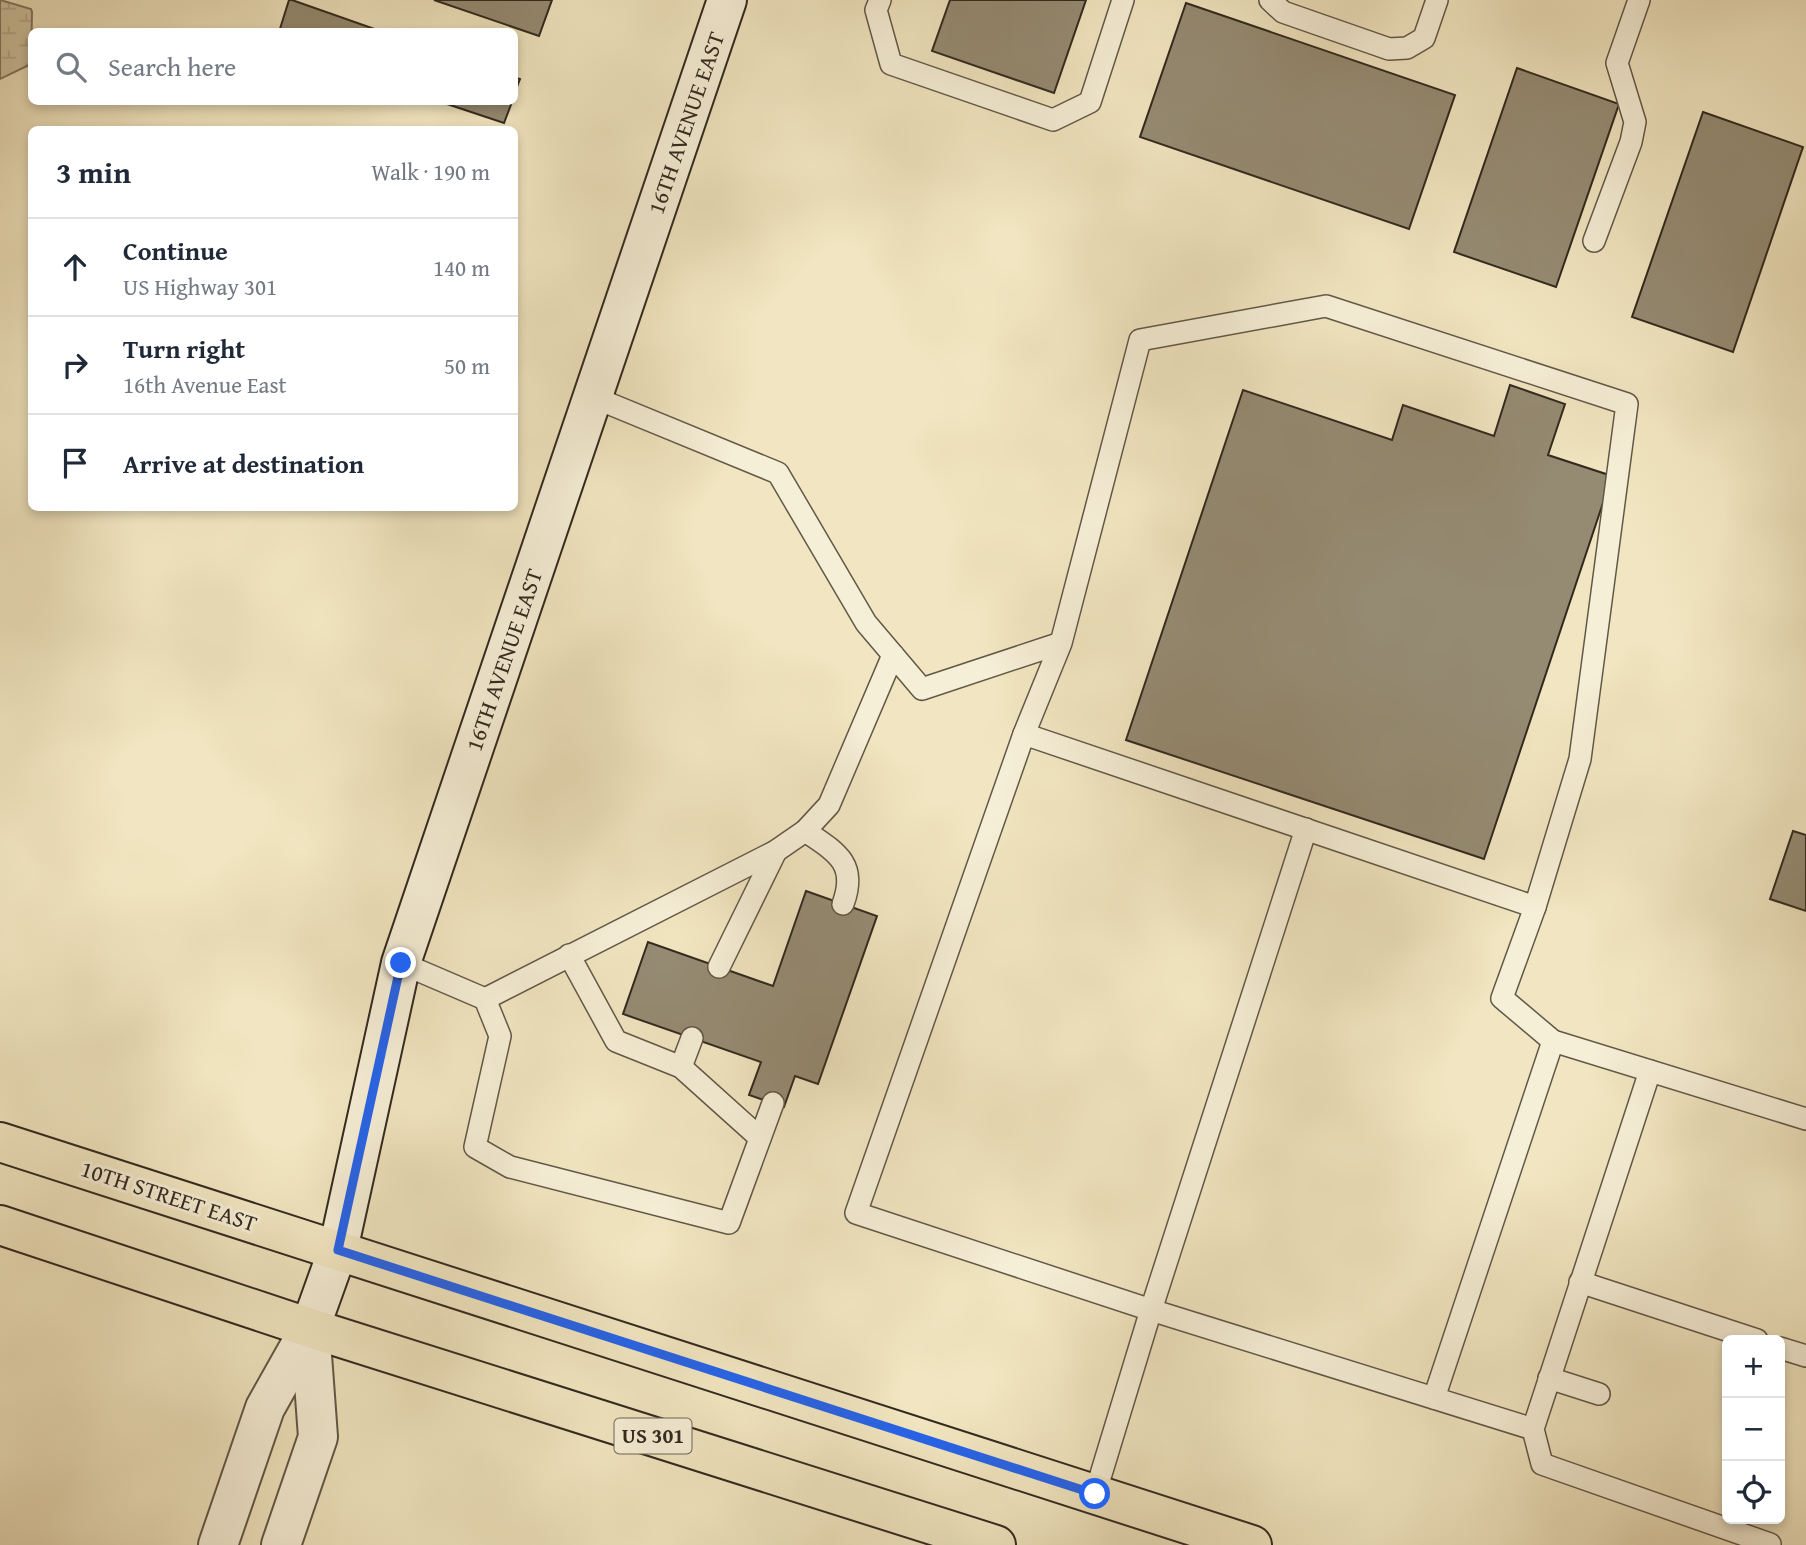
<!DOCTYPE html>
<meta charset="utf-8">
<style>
:root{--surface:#fff;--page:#f2f2f3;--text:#1f2937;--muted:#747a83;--line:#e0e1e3}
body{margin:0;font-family:"Gentium Book Plus",serif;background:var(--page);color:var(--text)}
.controls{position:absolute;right:21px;bottom:21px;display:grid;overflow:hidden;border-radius:10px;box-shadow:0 4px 10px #0003}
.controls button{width:63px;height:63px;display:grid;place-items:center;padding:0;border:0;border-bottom:2px solid var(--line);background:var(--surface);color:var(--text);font:35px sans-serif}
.stop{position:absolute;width:21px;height:21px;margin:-16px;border:5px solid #2563eb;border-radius:50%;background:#fff}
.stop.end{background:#2563eb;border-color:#fff;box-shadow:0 2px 7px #0008}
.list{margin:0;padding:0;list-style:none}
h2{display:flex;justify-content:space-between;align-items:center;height:91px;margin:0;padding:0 28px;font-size:30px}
h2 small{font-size:23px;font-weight:400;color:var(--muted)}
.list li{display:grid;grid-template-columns:46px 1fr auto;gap:21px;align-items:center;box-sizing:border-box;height:98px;padding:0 28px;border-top:2px solid var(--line)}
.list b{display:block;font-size:26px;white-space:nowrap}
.list p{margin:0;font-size:23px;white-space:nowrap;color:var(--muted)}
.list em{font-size:23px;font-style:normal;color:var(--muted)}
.icon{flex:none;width:38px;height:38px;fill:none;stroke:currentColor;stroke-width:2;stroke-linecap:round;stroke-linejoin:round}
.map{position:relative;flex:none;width:1806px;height:1545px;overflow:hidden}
.search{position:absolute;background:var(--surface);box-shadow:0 4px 10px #0003;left:28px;top:28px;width:490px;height:77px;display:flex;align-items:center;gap:18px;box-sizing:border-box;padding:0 24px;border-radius:10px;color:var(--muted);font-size:26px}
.panel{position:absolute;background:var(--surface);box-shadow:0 4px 10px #0003;left:28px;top:126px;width:490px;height:385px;border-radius:10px}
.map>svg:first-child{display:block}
.wetland{fill:url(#wetland-marsh);stroke:#827862;stroke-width:2}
.building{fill:#958b73;stroke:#32291f;stroke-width:2}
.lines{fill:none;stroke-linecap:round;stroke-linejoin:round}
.lane-casing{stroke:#625848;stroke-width:24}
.street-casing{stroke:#625848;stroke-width:42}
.secondary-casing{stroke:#32291f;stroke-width:42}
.primary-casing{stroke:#32291f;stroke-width:42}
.lane{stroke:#f6efd7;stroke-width:21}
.street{stroke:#f6efd7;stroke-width:38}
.secondary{stroke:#f6efd7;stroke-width:38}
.primary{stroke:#f1e6c1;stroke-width:38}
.route{stroke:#2563eb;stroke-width:9}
.labels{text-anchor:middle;stroke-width:6;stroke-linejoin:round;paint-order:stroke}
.shield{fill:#f6efd7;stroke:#6d6456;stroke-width:2}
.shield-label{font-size:21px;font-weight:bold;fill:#32291f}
.street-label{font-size:23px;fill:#32291f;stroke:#f6efd7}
</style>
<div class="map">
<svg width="1806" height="1545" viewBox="0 0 1806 1545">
<defs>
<pattern id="wetland-marsh" width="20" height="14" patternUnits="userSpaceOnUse" patternTransform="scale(1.75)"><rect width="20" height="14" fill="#d1c6a5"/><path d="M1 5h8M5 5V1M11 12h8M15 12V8" fill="none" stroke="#b4aa8e"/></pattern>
</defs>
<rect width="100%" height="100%" fill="#f1e6c1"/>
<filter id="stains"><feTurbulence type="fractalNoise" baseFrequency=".00286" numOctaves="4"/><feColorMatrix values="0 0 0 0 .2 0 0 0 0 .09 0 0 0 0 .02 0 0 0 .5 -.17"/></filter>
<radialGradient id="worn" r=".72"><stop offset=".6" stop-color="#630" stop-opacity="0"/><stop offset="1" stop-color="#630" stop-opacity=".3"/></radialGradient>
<polygon class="wetland" points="0,0 31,9 32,12 31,64 0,79"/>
<g class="building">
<polygon points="289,0 292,0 383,32 279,32"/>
<polygon points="434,0 552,0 539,36"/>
<polygon points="950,0 1086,0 1054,93 932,51"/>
<polygon points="1186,3 1455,95 1409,229 1140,137"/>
<polygon points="1517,68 1619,104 1556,287 1454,252"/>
<polygon points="514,77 520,79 514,94"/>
<polygon points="441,102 512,102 504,123"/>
<polygon points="1703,112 1803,147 1733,352 1632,317"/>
<polygon points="1510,385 1565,404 1548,455 1612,476 1484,859 1126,740 1243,390 1392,440 1403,405 1494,436"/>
<polygon points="1793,831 1806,835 1806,911 1770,899"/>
<polygon points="806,891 877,916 818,1084 795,1076 784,1107 749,1095 761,1062 623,1014 648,942 773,986"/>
</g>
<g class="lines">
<defs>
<g id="lane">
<polyline points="880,0 876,10 891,64 1053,120 1090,102 1123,0"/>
<polyline points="1270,0 1283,12 1389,49 1407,48 1424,38 1437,0"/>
<polyline points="1594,241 1631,142 1635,122 1617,63 1639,0"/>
<polyline points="593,397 778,473 866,623 922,689 1061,643 1140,340 1326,306 1627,404 1580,759 1535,907 1024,734 1061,643"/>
<polyline points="1024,734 856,1213 1151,1310 1095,1494"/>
<polyline points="1306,829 1151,1310 1533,1429"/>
<path d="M805 831C836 852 858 863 843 904"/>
<polyline points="1535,907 1502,998 1553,1041 1806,1119"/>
<polyline points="569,955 616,1041 681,1067 760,1138"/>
<polyline points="401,963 485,999 500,1036 475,1147 510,1167 729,1223 773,1103"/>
<polyline points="719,967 776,851"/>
<polyline points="485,999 776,851 805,831 829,805 893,655"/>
<polyline points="681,1067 692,1038"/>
<polyline points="1650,1071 1533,1429 1542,1464 1770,1544"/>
<polyline points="1580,1282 1757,1340"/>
<polyline points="1780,1348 1806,1356"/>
<polyline points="1549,1378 1599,1394"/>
<polyline points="1434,1398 1553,1041"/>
</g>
<g id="street">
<polyline points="218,1545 265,1408 310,1328"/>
<polyline points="281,1545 318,1437 310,1328"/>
</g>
<polyline id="secondary" points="310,1328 338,1250 401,963 727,0"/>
<g id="primary">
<polyline points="0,1142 1252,1545"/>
<polyline points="0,1225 310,1328 996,1545"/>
</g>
</defs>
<use href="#lane" class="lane-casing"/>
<use href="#street" class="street-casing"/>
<use href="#secondary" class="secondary-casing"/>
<use href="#primary" class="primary-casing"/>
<use href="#lane" class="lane"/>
<use href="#street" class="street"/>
<use href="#secondary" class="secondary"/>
<use href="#primary" class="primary"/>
</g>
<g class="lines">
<polyline class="route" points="401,963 338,1250 1095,1494"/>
</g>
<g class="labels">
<rect class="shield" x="614.5" y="1418.5" width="77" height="35" rx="5"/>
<g class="shield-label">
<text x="653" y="1443">US 301</text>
</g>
<g class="street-label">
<text transform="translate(686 123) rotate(-71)" y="8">16TH AVENUE EAST</text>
<text transform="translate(504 660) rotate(-71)" y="8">16TH AVENUE EAST</text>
<text transform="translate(169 1196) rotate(18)" y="8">10TH STREET EAST</text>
</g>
</g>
<rect width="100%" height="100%" filter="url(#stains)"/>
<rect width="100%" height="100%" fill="url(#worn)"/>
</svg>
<div class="controls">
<button>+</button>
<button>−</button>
<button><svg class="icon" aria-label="locate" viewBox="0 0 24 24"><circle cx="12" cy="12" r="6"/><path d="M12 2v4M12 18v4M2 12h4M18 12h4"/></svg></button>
</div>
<div class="stop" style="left:1095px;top:1494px"></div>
<div class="stop end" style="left:401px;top:963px"></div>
<div class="search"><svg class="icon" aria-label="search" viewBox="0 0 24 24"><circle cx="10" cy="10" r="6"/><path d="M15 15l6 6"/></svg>Search here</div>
<section class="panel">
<h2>3 min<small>Walk · 190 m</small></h2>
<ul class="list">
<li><svg class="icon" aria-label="ahead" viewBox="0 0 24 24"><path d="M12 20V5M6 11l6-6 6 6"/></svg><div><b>Continue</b><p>US Highway 301</p></div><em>140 m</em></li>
<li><svg class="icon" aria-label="right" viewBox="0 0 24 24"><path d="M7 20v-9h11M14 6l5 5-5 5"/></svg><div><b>Turn right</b><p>16th Avenue East</p></div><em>50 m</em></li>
<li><svg class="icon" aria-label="arrive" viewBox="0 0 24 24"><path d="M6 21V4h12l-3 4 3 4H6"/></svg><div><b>Arrive at destination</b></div></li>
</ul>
</section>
</div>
